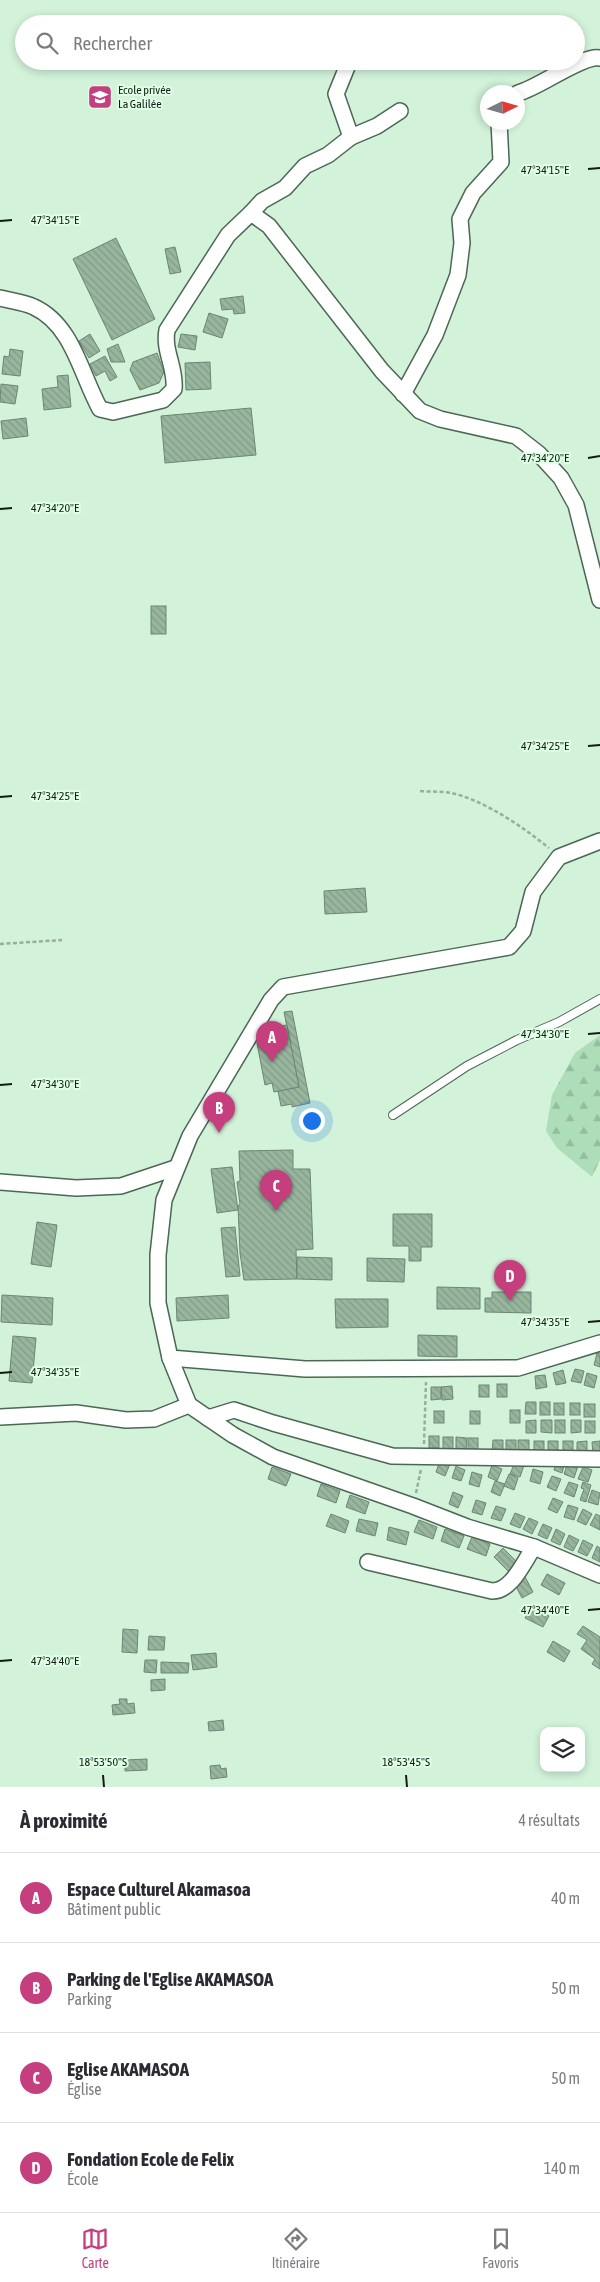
<!DOCTYPE html>
<html lang="fr">
<meta charset="utf-8">
<style>
:root{--surface:#fff;--page:#f7f7f7;--text:#2b2b33;--muted:#7c7c81;--line:#e1e1e2;--accent:#c53e7e}
body{margin:0;font-family:"Asap Condensed",sans-serif;background:var(--page);color:var(--text)}
.controls{position:absolute;right:15px;bottom:15px;display:grid;overflow:hidden;border-radius:10px;box-shadow:0 2px 8px #0003}
.controls button{width:45px;height:45px;display:grid;place-items:center;padding:0;border:0;border-bottom:1px solid var(--line);background:var(--surface);color:var(--text);font:25px sans-serif}
.compass{position:absolute;left:480px;top:85px;width:45px;height:45px;border-radius:50%;background:var(--surface);box-shadow:0 2px 8px #0003;rotate:85deg}
.you{position:absolute;left:311px;top:1120px;width:18px;height:18px;margin:-12px;border:4px solid #fff;border-radius:50%;background:#1a73e8;box-shadow:0 0 0 8px #1a73e833}
.badge{display:grid;place-items:center;width:32px;height:32px;border-radius:50%;background:var(--accent);color:#fff;font-size:16px;font-weight:700}
.pin{position:absolute;translate:-50% -41px;filter:drop-shadow(0 1px 2px #0008)}
.pin::after{content:'';position:absolute;top:26px;width:18px;height:15px;background:inherit;clip-path:polygon(0 0,100% 0,50% 100%)}
.list{margin:0;padding:0;list-style:none}
h2{display:flex;justify-content:space-between;align-items:center;height:65px;margin:0;padding:0 20px;font-size:21px}
h2 small{font-size:16px;font-weight:400;color:var(--muted)}
.list li{display:grid;grid-template-columns:32px 1fr auto;gap:15px;align-items:center;box-sizing:border-box;height:90px;padding:0 20px;border-top:1px solid var(--line)}
.list b{display:block;font-size:19px;white-space:nowrap}
.list p{margin:0;font-size:16px;white-space:nowrap;color:var(--muted)}
.list em{font-size:16px;font-style:normal;color:var(--muted)}
.icon{flex:none;width:28px;height:28px;fill:none;stroke:currentColor;stroke-width:2;stroke-linecap:round;stroke-linejoin:round}
.map{position:relative;flex:none;width:600px;height:1787px;overflow:hidden}
.search{position:absolute;background:var(--surface);box-shadow:0 2px 8px #0003;left:15px;right:15px;top:15px;height:55px;display:flex;align-items:center;gap:12px;box-sizing:border-box;padding:0 18px;border-radius:28px;color:var(--muted);font-size:19px}
.sheet{height:425px;background:var(--surface)}
nav{display:flex;justify-content:space-around;align-items:center;box-sizing:border-box;height:70px;border-top:1px solid var(--line);background:var(--surface);font-size:14px;color:var(--muted)}
nav a{display:grid;justify-items:center;gap:2px}
nav .on{color:var(--accent)}
.map>svg:first-child{display:block}
.forest{fill:url(#forest-firs)}
.building{fill:url(#building-back-hatch);stroke:#6b8772}
.lines{fill:none;stroke-linecap:round;stroke-linejoin:round}
.service-casing{stroke:#4c6753;stroke-width:10}
.minor-casing{stroke:#4c6753;stroke-width:18}
.path{stroke:#95af9b;stroke-width:2.5;stroke-dasharray:4 2.5;stroke-linecap:butt}
.service{stroke:#fff;stroke-width:8}
.minor{stroke:#fff;stroke-width:15}
.ticks{fill:none;stroke:#111c14;stroke-width:2}
.labels{text-anchor:middle;stroke-width:4;stroke-linejoin:round;paint-order:stroke}
.poi-label{font-size:12px;fill:#111c14;stroke:#dfffe6;text-anchor:start}
.ticks-label{font-size:12px;text-anchor:middle;fill:#111c14;stroke:#dfffe6;stroke-width:4;stroke-linejoin:round;paint-order:stroke}
</style>
<div class="map">
<svg width="600" height="1787" viewBox="0 0 600 1787">
<defs>
<pattern id="forest-firs" width="22" height="20" patternUnits="userSpaceOnUse" patternTransform="scale(1.25)"><rect width="22" height="20" fill="#adddb9"/><path d="M5 1l3.5 6h-7zM16 11l3.5 6h-7z" fill="#94bd9e"/></pattern>
<pattern id="building-back-hatch" width="6" height="6" patternUnits="userSpaceOnUse" patternTransform="scale(1.25)"><rect width="6" height="6" fill="#98b59e"/><path d="M-1 5l2 2M0 0l6 6M5-1l2 2" fill="none" stroke="#829b87"/></pattern>
</defs>
<rect width="100%" height="100%" fill="#d2f2d9"/>
<polygon class="forest" points="600,1035 600,1160 592,1177 557,1148 546,1131 552,1095 575,1053"/>
<g class="building">
<polygon points="116,238 155,319 112,340 73,259"/>
<polygon points="175,247 181,272 170,274 165,249"/>
<polygon points="243,296 245,313 234,314 233,309 222,310 220,299"/>
<polygon points="209,313 228,319 222,338 203,332"/>
<polygon points="90,334 100,351 89,358 79,341"/>
<polygon points="181,334 197,336 195,350 178,347"/>
<polygon points="118,344 125,362 111,362 107,349"/>
<polygon points="10,349 23,351 20,376 2,374 4,356 9,357"/>
<polygon points="157,353 164,372 159,383 140,390 130,370 133,362"/>
<polygon points="105,356 117,377 110,381 105,371 96,376 90,364"/>
<polygon points="210,362 211,389 186,390 185,363"/>
<polygon points="68,375 71,407 44,410 42,389 58,387 57,376"/>
<polygon points="1,384 18,386 15,404 0,402"/>
<polygon points="251,408 256,455 165,463 161,416"/>
<polygon points="26,418 28,436 3,439 1,421"/>
<rect x="151" y="606" width="15" height="28"/>
<polygon points="365,888 367,912 325,914 324,891"/>
<polygon points="292,1011 310,1103 292,1107 292,1104 281,1106 278,1091 299,1087 284,1012"/>
<polygon points="287,1025 299,1087 274,1092 272,1083 265,1085 257,1043 261,1034 274,1027"/>
<polygon points="293,1150 293,1169 310,1169 313,1249 296,1250 297,1279 244,1280 240,1253 238,1206 240,1204 237,1182 240,1181 239,1151"/>
<polygon points="232,1167 238,1210 217,1213 211,1169"/>
<polygon points="393,1214 432,1214 432,1247 421,1247 421,1261 409,1261 409,1246 393,1246"/>
<polygon points="37,1222 57,1225 51,1267 31,1264"/>
<polygon points="235,1227 240,1276 226,1277 221,1228"/>
<polygon points="297,1257 332,1258 332,1280 297,1279"/>
<polygon points="367,1258 405,1259 404,1282 367,1281"/>
<polygon points="437,1287 480,1288 480,1309 437,1309"/>
<polygon points="492,1292 531,1292 531,1313 485,1312 485,1298 492,1298"/>
<polygon points="2,1295 53,1298 52,1325 1,1322"/>
<polygon points="228,1295 229,1318 177,1321 176,1298"/>
<polygon points="335,1299 388,1299 388,1327 336,1328"/>
<polygon points="418,1335 457,1336 457,1357 418,1356"/>
<polygon points="13,1336 36,1338 32,1383 9,1381"/>
<polygon points="597,1353 600,1354 600,1367 594,1365"/>
<polygon points="575,1369 584,1371 581,1383 571,1381"/>
<polygon points="563,1370 566,1383 556,1385 553,1373"/>
<polygon points="587,1373 597,1376 594,1388 584,1385"/>
<polygon points="545,1375 547,1387 536,1389 535,1376"/>
<rect x="497" y="1384" width="10" height="13"/>
<rect x="479" y="1385" width="10" height="12"/>
<polygon points="452,1386 453,1399 442,1400 441,1387"/>
<polygon points="431,1387 441,1387 441,1399 431,1400"/>
<polygon points="526,1402 536,1402 536,1414 525,1414"/>
<rect x="540" y="1402" width="10" height="13"/>
<rect x="554" y="1403" width="10" height="12"/>
<rect x="570" y="1403" width="10" height="12"/>
<rect x="584" y="1404" width="11" height="13"/>
<rect x="510" y="1410" width="10" height="13"/>
<rect x="434" y="1411" width="10" height="12"/>
<rect x="470" y="1411" width="10" height="13"/>
<polygon points="536,1420 536,1433 526,1433 526,1421"/>
<polygon points="541,1420 552,1420 552,1433 541,1432"/>
<rect x="555" y="1420" width="10" height="13"/>
<polygon points="571,1420 581,1420 581,1432 571,1433"/>
<rect x="585" y="1421" width="10" height="12"/>
<rect x="429" y="1436" width="10" height="12"/>
<rect x="443" y="1437" width="10" height="13"/>
<polygon points="456,1437 467,1438 466,1450 456,1450"/>
<rect x="468" y="1438" width="10" height="13"/>
<polygon points="493,1440 503,1440 503,1453 492,1453"/>
<rect x="506" y="1440" width="10" height="12"/>
<polygon points="518,1440 529,1440 529,1452 518,1453"/>
<rect x="534" y="1441" width="10" height="12"/>
<polygon points="548,1441 558,1441 558,1454 548,1453"/>
<rect x="563" y="1441" width="10" height="13"/>
<polygon points="587,1441 587,1454 577,1454 577,1442"/>
<polygon points="600,1441 600,1454 593,1455 592,1442"/>
<polygon points="440,1461 450,1464 445,1476 436,1472"/>
<polygon points="515,1462 524,1465 520,1477 510,1474"/>
<polygon points="568,1462 578,1466 574,1478 564,1474"/>
<polygon points="556,1463 564,1466 562,1473 554,1470"/>
<polygon points="492,1465 502,1469 497,1481 488,1477"/>
<polygon points="456,1466 465,1470 461,1481 452,1478"/>
<polygon points="272,1467 291,1474 286,1486 268,1479"/>
<polygon points="583,1467 592,1470 588,1482 578,1479"/>
<polygon points="533,1469 543,1472 540,1484 530,1481"/>
<polygon points="472,1472 482,1475 479,1487 469,1484"/>
<polygon points="509,1474 518,1478 514,1490 504,1486"/>
<polygon points="552,1476 561,1479 556,1491 547,1487"/>
<polygon points="495,1481 505,1484 500,1496 491,1492"/>
<polygon points="569,1482 578,1485 574,1497 564,1493"/>
<polygon points="583,1482 591,1485 586,1502 580,1500 584,1489 581,1488"/>
<polygon points="321,1484 340,1491 336,1503 317,1496"/>
<polygon points="592,1490 600,1493 598,1505 588,1502"/>
<polygon points="453,1492 463,1496 458,1508 449,1504"/>
<polygon points="350,1495 369,1502 365,1514 346,1507"/>
<polygon points="553,1498 563,1502 557,1513 548,1509"/>
<polygon points="476,1500 486,1503 482,1515 472,1512"/>
<polygon points="568,1505 578,1508 574,1520 564,1517"/>
<polygon points="496,1506 506,1509 501,1521 491,1518"/>
<polygon points="583,1509 592,1514 586,1525 577,1521"/>
<polygon points="515,1513 525,1517 520,1528 510,1524"/>
<polygon points="331,1514 349,1521 345,1533 326,1526"/>
<polygon points="596,1514 600,1516 600,1530 590,1525"/>
<polygon points="529,1518 538,1522 532,1534 523,1529"/>
<polygon points="359,1519 378,1523 375,1536 356,1531"/>
<polygon points="419,1520 437,1527 433,1539 414,1532"/>
<polygon points="543,1524 552,1528 547,1539 538,1535"/>
<polygon points="389,1527 409,1532 406,1545 387,1540"/>
<polygon points="445,1529 464,1536 459,1548 441,1541"/>
<polygon points="556,1529 565,1534 560,1545 551,1541"/>
<polygon points="569,1535 579,1540 573,1551 564,1547"/>
<polygon points="472,1537 490,1544 486,1556 467,1549"/>
<polygon points="583,1540 593,1545 587,1556 578,1552"/>
<polygon points="597,1546 600,1548 600,1562 592,1558"/>
<polygon points="503,1548 517,1562 508,1571 494,1557"/>
<polygon points="547,1574 565,1583 559,1595 541,1585"/>
<polygon points="524,1575 533,1592 522,1598 513,1581"/>
<polygon points="531,1607 549,1616 543,1627 525,1618"/>
<polygon points="583,1626 600,1637 600,1669 592,1664 595,1659 581,1649 587,1640 577,1634"/>
<polygon points="123,1629 138,1630 137,1653 122,1652"/>
<polygon points="149,1636 165,1637 164,1650 148,1650"/>
<polygon points="553,1641 570,1651 564,1662 547,1652"/>
<polygon points="216,1653 217,1667 193,1670 191,1655"/>
<polygon points="145,1660 157,1660 156,1673 144,1672"/>
<polygon points="161,1662 189,1663 188,1673 161,1673"/>
<polygon points="165,1679 165,1690 151,1691 151,1680"/>
<polygon points="119,1699 127,1699 127,1704 134,1703 135,1713 113,1715 112,1705 120,1704"/>
<polygon points="223,1720 224,1730 209,1731 208,1722"/>
<polygon points="147,1759 147,1770 125,1771 125,1760"/>
<polygon points="220,1765 221,1769 226,1768 227,1777 211,1779 210,1766"/>
</g>
<g class="lines">
<defs>
<polyline id="service" points="393,1115 467,1066 517,1040 559,1022 600,999"/>
<g id="minor">
<path d="M518 93C539 88 583 54 600 58"/>
<polyline points="351,137 377,126 400,111"/>
<polyline points="251,213 262,201 285,188 305,166 328,155 351,137 336,94 349,62"/>
<path d="M0 298C11 301 24 302 34 307 73 325 81 375 100 409L113 412 163 400 174 389C176 367 163 351 167 330L228 235 251 213 269 226 382 371 420 411 440 419 516 436 539 454 561 478 576 505 600 600"/>
<polyline points="403,394 435,335 458,275 462,243 460,219 473,193 501,162 499,122"/>
<polyline points="600,841 559,857 533,892 523,931 509,947 283,987 271,1000 190,1136 164,1200 158,1255 158,1303 170,1358 189,1405 233,1435 273,1457 413,1506 467,1527 534,1547 600,1575"/>
<polyline points="0,1182 76,1188 121,1186 175,1168"/>
<polyline points="170,1358 305,1369 518,1368 600,1343"/>
<polyline points="0,1417 76,1413 126,1420 154,1419 189,1405"/>
<polyline points="208,1418 234,1410 273,1423 392,1456 600,1459"/>
<path d="M368 1562 492 1591C512 1591 523 1563 534 1547"/>
</g>
</defs>
<use href="#service" class="service-casing"/>
<use href="#minor" class="minor-casing"/>
<g class="path">
<path d="M420 791C431 792 442 791 451 793 484 800 523 827 549 848"/>
<polyline points="0,944 62,940"/>
<polyline points="424,1444 426,1382"/>
<polyline points="416,1493 421,1469"/>
</g>
<use href="#service" class="service"/>
<use href="#minor" class="minor"/>
</g>
<path class="ticks" d="M588 169 600 168M0 221 12 220M588 458 600 456M0 509 12 508M588 746 600 745M0 797 12 796M588 1034 600 1033M0 1085 12 1084M588 1322 600 1321M0 1373 12 1372M588 1610 600 1609M0 1661 12 1660M103 1775 104 1787M406 1775 407 1787"/>
<defs>
<symbol id="school-square" viewBox="-11 -11 22 22"><rect x="-9" y="-9" width="18" height="18" rx="4" fill="#c53e7e" stroke="#dfffe6"/><path d="M0-5L7-2L0 1L-7-2ZM-4 1L0 2.5L4 1V4Q0 6-4 4Z" fill="#fff"/></symbol>
</defs>
<g fill-rule="evenodd">
<use href="#school-square" x="86" y="83" width="28" height="28"/>
</g>
<g class="labels">
<g class="poi-label">
<text x="118" y="94">Ecole privée<tspan x="118" dy="14">La Galilée</tspan></text>
</g>
</g>
<g class="ticks-label">
<text x="545" y="174">47°34'15"E</text>
<text x="55" y="224">47°34'15"E</text>
<text x="545" y="462">47°34'20"E</text>
<text x="55" y="512">47°34'20"E</text>
<text x="545" y="750">47°34'25"E</text>
<text x="55" y="800">47°34'25"E</text>
<text x="545" y="1038">47°34'30"E</text>
<text x="55" y="1088">47°34'30"E</text>
<text x="545" y="1326">47°34'35"E</text>
<text x="55" y="1376">47°34'35"E</text>
<text x="545" y="1614">47°34'40"E</text>
<text x="55" y="1665">47°34'40"E</text>
<text x="103" y="1766">18°53'50"S</text>
<text x="406" y="1766">18°53'45"S</text>
</g>
</svg>
<div class="controls">
<button><svg class="icon" aria-label="layers" viewBox="0 0 24 24"><path d="M12 4l9 5-9 5-9-5zM3 14l9 5 9-5"/></svg></button>
</div>
<svg class="compass" viewBox="-18 -18 36 36"><path d="M0-13l5 13h-10z" fill="#e53935"/><path d="M0 13l5-13h-10z" fill="#7c7c81"/></svg>
<div class="you"></div>
<div class="pin badge" style="left:272px;top:1062px">A</div>
<div class="pin badge" style="left:219px;top:1133px">B</div>
<div class="pin badge" style="left:276px;top:1211px">C</div>
<div class="pin badge" style="left:510px;top:1301px">D</div>
<div class="search"><svg class="icon" aria-label="search" viewBox="0 0 24 24"><circle cx="10" cy="10" r="6"/><path d="M15 15l6 6"/></svg>Rechercher</div>
</div>
<section class="sheet">
<h2>À proximité<small>4 résultats</small></h2>
<ul class="list">
<li><span class="badge">A</span><div><b>Espace Culturel Akamasoa</b><p>Bâtiment public</p></div><em>40 m</em></li>
<li><span class="badge">B</span><div><b>Parking de l'Eglise AKAMASOA</b><p>Parking</p></div><em>50 m</em></li>
<li><span class="badge">C</span><div><b>Eglise AKAMASOA</b><p>Église</p></div><em>50 m</em></li>
<li><span class="badge">D</span><div><b>Fondation Ecole de Felix</b><p>École</p></div><em>140 m</em></li>
</ul>
</section>
<nav>
<a class="on"><svg class="icon" aria-label="map" viewBox="0 0 24 24"><path d="M3 6l6-2 6 2 6-2v14l-6 2-6-2-6 2zM9 4v14M15 6v14"/></svg>Carte</a>
<a><svg class="icon" aria-label="directions" viewBox="0 0 24 24"><path d="M12 3l9 9-9 9-9-9zM9 14v-3h6M13 9l2 2-2 2"/></svg>Itinéraire</a>
<a><svg class="icon" aria-label="saved" viewBox="0 0 24 24"><path d="M7 4h10v16l-5-4-5 4z"/></svg>Favoris</a>
</nav>
